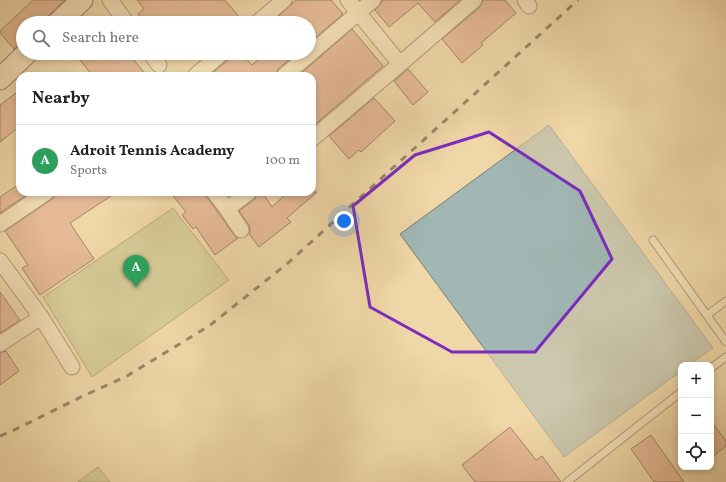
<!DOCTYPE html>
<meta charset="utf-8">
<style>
:root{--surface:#fff;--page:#f2f2f2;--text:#222;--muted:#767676;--line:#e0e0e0;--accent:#7c3aed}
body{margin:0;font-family:Vollkorn,serif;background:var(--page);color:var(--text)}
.controls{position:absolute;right:12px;bottom:12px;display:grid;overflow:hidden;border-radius:8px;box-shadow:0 2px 6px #0003}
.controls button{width:36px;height:36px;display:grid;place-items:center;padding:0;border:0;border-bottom:1px solid var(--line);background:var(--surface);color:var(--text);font:20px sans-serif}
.you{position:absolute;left:344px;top:221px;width:14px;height:14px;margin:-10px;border:3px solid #fff;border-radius:50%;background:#1a73e8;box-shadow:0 0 0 6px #1a73e833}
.badge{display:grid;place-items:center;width:26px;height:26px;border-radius:50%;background:var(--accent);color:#fff;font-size:13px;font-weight:700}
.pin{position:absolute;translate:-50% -33px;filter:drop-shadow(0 1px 2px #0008)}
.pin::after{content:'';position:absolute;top:21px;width:14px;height:12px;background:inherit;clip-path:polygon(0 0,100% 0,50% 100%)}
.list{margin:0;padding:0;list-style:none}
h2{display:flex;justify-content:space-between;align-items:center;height:52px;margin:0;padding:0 16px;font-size:17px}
h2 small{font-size:13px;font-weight:400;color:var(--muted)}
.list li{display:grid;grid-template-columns:26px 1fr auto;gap:12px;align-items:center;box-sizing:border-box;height:72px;padding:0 16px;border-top:1px solid var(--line)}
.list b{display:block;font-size:15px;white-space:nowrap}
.list p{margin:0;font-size:13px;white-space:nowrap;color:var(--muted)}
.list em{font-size:13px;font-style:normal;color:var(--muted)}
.icon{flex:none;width:22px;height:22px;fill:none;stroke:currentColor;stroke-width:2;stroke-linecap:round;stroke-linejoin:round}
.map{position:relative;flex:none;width:726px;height:482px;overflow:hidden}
.search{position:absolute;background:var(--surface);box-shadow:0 2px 6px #0003;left:16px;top:16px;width:300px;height:44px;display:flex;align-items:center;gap:10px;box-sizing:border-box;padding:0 14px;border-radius:22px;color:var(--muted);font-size:15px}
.panel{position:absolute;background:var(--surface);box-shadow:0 2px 6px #0003;left:16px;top:72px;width:300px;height:124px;border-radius:12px}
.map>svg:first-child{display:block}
.green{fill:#bbbe86;stroke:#797451}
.water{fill:#a0b7b4;stroke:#767e77}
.building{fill:#da9780;stroke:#37291c}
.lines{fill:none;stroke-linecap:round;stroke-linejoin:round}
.lane-casing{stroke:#65543f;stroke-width:9}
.street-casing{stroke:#65543f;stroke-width:17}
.secondary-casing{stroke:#37291c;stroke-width:23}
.lane{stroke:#f5e5c6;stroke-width:7}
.street{stroke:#f5e5c6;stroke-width:15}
.secondary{stroke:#f5e5c6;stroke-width:21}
.rail{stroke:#37291c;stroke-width:3;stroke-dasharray:7 7;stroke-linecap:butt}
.marked{fill:none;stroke:#7b2cbf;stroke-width:3;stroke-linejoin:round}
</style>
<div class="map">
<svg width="726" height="482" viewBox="0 0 726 482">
<rect width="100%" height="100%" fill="#f0d7a8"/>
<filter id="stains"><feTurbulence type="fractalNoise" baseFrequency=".005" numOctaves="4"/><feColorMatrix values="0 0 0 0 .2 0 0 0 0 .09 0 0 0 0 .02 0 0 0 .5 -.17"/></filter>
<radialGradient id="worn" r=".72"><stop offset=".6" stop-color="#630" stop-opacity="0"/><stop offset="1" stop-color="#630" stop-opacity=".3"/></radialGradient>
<g class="green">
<polygon points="173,208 229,280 92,377 43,297"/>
<polygon points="98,467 110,482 78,482"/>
</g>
<polygon class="water" points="549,125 713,348 689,365 681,365 681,371 564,457 400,234"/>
<g class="building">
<polygon points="33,0 65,0 49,15 47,19 46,23 23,23 23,42 14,49 0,33 0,31"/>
<polygon points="137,0 225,0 244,23 146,23 138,14 144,9"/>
<polygon points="296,0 331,0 343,14 309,43 309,23 271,23"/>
<polygon points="383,0 460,0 435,22 418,3 389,27 375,10"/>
<polygon points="483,0 505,0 516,13 481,43 483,45 462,63 442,39 480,7"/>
<polygon points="352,29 383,66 312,127 312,76 298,76"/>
<polygon points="74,53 128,53 147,76 93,76"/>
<polygon points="232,53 241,53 252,65 266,53 297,53 278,69 275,76 209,76 228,60"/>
<polygon points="408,69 428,92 413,105 394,81"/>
<polygon points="20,90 20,126 0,142 0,105"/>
<polygon points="374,98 395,121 361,152 359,150 349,159 329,136"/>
<polygon points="19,184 20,192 31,192 0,213 0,197"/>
<polygon points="56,192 117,192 70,223 94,259 40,295 22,268 28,265 5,231 52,199 55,196"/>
<polygon points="170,192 205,192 207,197 234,235 238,238 215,255 196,227 193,229 182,215 186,212"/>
<polygon points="258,192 262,192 272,207 288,192 317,192 287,218 291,222 259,247 249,234 250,230 249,225 239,211 255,199"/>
<polygon points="0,292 20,320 0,333"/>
<polygon points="6,351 19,371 0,385 0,353"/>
<polygon points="711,421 726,441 726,446 711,458"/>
<polygon points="510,427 536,460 542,456 561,482 475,482 462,465"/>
<polygon points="651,435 684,482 654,482 631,449"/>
</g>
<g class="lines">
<defs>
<g id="lane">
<polyline points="653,240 726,342"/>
<polyline points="707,315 726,301"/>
<polyline points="711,368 726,357"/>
<polyline points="567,482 681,392"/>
</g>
<g id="street">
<polyline points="110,0 127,23"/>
<polyline points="348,0 400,64 474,0"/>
<polyline points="525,0 529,6"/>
<polyline points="257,23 284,0"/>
<polyline points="150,53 159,65"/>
<polyline points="195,76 222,53"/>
<polyline points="284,76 373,0"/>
<polyline points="312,139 400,64"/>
<polyline points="214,192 227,209"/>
<polyline points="0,224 47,192"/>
<polyline points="241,230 227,209 249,192"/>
<polyline points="0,261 41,317 72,367"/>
<polyline points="0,344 41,317"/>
</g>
<g id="secondary">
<polyline points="58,23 82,0"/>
<polyline points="0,79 27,53"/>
</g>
</defs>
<use href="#lane" class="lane-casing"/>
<use href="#street" class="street-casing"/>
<use href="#secondary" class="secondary-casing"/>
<use href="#lane" class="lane"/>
<use href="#street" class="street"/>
<use href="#secondary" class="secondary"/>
<polyline class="rail" points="0,436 10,432 81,397 127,376 209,326 288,263 578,0"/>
</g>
<path d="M0 0H726V482H0ZM489 132 580 191 612 259 535 352H452L370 307 353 206 415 155Z" fill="#f0d7a8" fill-opacity=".55" fill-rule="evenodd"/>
<path class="marked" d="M489 132 580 191 612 259 535 352H452L370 307 353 206 415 155Z"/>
<rect width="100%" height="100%" filter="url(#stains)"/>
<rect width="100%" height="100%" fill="url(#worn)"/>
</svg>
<div class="controls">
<button>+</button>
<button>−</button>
<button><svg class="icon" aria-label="locate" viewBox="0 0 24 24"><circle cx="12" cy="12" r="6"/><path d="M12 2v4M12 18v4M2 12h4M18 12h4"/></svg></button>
</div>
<div class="you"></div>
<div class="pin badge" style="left:136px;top:288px;background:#2e9e5b">A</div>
<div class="search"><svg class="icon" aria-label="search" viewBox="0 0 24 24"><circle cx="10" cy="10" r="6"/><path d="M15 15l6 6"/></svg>Search here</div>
<section class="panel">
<h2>Nearby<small></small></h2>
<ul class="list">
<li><span class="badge" style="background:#2e9e5b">A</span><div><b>Adroit Tennis Academy</b><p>Sports</p></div><em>100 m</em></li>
</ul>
</section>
</div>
